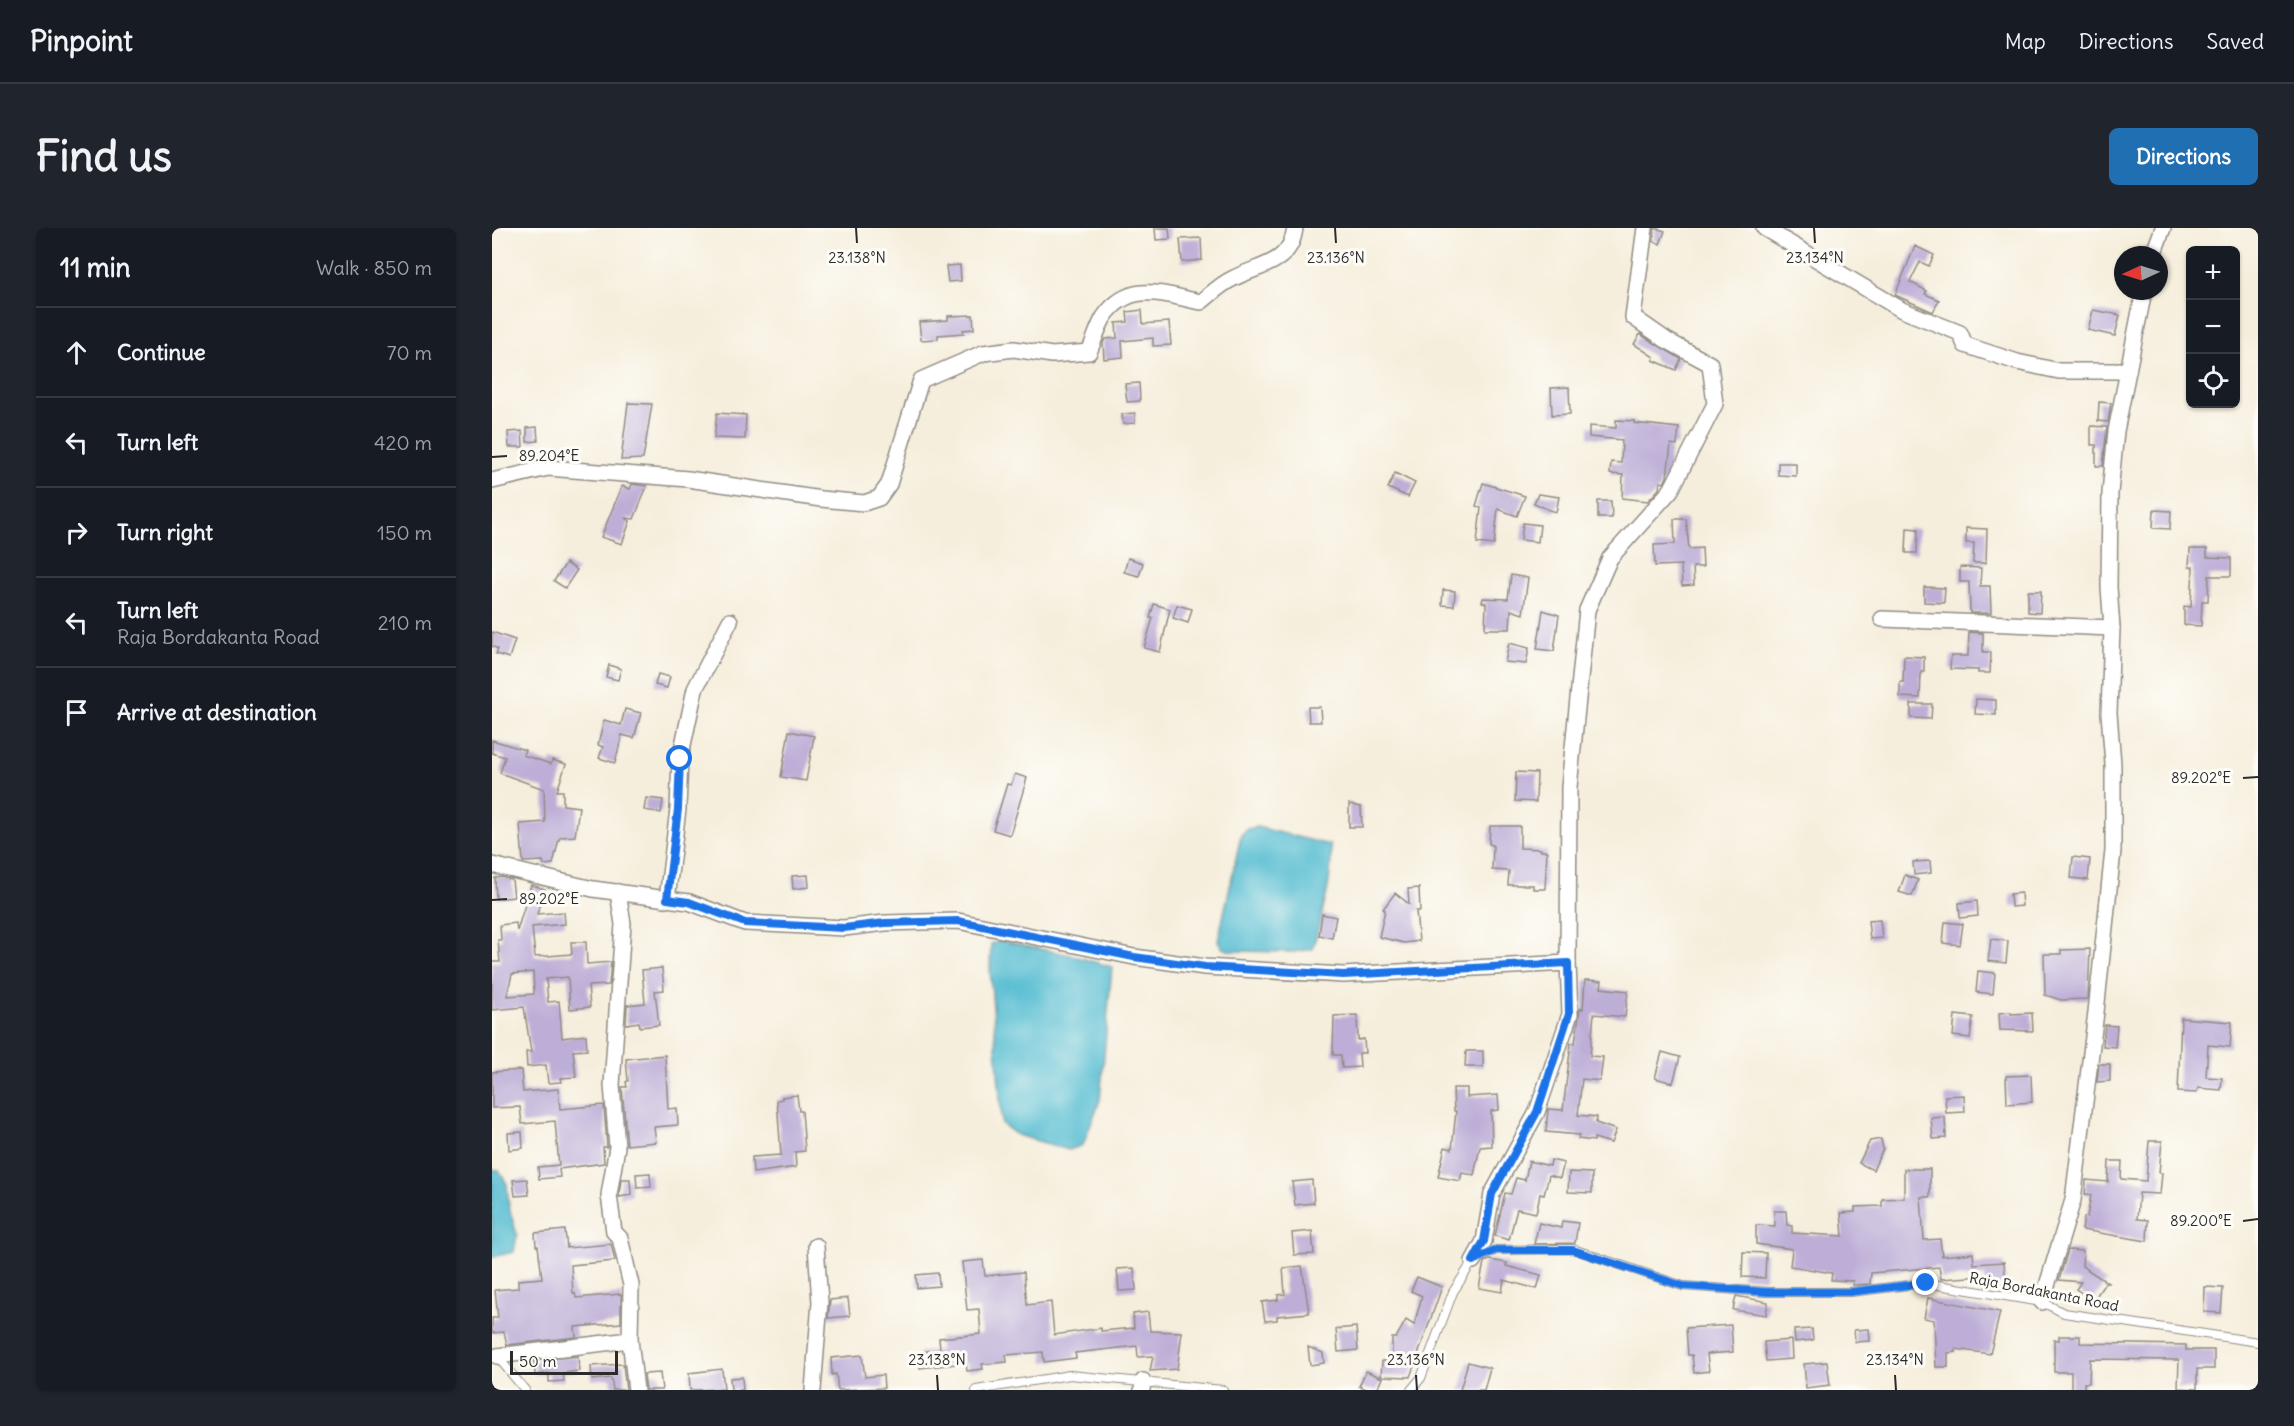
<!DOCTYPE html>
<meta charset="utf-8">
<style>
:root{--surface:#171b24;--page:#20242c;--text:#f1f3f6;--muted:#9ea1a6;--line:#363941;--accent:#1f6fb2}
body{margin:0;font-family:Delius,sans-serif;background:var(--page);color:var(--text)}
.controls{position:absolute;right:18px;top:18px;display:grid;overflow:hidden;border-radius:9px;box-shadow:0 2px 4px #0004}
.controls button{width:54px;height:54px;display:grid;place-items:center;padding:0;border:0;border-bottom:2px solid var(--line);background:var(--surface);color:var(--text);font:30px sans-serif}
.compass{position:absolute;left:1622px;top:18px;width:54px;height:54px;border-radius:50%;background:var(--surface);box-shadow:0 2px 4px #0004;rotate:266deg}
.scale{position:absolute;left:18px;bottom:15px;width:108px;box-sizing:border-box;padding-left:6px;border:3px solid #2b2b2b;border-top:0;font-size:16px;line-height:21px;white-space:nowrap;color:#2b2b2b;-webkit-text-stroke:4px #fdfcf7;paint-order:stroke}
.stop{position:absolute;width:18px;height:18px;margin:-14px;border:4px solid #1a73e8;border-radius:50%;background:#fff}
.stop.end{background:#1a73e8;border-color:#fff;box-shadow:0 2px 6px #0008}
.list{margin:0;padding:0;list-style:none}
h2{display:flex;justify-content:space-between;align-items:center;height:78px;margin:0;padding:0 24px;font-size:26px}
h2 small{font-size:20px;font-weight:400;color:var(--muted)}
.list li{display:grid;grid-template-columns:39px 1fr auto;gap:18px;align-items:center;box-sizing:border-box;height:90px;padding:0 24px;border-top:2px solid var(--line)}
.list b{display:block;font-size:22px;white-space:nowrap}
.list p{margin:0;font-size:20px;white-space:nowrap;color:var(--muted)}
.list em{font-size:20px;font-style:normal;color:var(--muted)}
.icon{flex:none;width:33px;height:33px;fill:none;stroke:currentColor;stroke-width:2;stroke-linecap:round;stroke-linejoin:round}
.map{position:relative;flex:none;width:1766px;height:1162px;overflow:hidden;border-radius:9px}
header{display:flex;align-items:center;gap:36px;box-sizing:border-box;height:84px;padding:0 30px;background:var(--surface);border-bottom:2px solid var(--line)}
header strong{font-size:28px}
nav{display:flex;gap:33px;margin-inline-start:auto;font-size:21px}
.intro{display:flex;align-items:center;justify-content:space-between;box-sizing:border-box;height:144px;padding:0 36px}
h1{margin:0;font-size:42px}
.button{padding:15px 27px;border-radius:9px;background:var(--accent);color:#fff;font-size:21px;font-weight:700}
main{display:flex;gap:36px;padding:0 36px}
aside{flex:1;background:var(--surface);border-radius:9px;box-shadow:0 2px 4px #0004}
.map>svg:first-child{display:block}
.water{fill:#53bcd1;stroke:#3f747e;stroke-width:1.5}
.building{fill:#bdaed7;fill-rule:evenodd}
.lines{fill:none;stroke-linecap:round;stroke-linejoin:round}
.service-casing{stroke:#908c84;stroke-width:10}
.minor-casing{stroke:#908c84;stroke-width:18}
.service{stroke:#fff;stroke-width:8}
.minor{stroke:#fff;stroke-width:15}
.route{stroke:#1a73e8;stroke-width:8}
.ticks{fill:none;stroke:#2b2b2b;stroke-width:2}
.labels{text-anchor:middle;stroke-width:6;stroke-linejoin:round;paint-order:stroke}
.street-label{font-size:15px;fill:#2b2b2b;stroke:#fdfcf7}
.ticks-label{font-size:15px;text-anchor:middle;fill:#2b2b2b;stroke:#fdfcf7;stroke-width:6;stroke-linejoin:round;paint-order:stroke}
</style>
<header>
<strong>Pinpoint</strong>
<nav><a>Map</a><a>Directions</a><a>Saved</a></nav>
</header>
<div class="intro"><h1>Find us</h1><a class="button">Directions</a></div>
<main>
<aside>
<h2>11 min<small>Walk · 850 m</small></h2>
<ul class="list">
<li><svg class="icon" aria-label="ahead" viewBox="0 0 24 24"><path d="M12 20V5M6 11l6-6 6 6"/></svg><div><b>Continue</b></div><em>70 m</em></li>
<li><svg class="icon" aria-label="left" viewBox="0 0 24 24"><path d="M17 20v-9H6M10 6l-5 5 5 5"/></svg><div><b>Turn left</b></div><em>420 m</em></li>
<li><svg class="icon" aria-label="right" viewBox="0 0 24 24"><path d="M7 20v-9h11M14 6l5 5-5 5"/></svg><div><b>Turn right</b></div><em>150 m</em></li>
<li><svg class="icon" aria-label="left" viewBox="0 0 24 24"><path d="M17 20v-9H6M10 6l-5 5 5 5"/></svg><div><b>Turn left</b><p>Raja Bordakanta Road</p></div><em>210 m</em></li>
<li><svg class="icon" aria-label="arrive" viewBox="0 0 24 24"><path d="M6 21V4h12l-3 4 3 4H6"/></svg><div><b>Arrive at destination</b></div></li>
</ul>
</aside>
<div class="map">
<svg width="1766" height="1162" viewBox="0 0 1766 1162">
<rect width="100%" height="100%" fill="#fdfcf7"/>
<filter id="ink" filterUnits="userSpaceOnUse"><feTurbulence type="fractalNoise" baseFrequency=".0167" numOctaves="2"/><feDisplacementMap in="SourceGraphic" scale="12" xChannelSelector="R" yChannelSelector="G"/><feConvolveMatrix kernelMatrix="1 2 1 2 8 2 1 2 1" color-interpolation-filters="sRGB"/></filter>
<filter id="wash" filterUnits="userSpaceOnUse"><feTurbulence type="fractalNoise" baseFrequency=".008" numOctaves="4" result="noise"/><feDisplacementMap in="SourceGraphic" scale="24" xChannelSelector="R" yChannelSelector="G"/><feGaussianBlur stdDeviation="1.35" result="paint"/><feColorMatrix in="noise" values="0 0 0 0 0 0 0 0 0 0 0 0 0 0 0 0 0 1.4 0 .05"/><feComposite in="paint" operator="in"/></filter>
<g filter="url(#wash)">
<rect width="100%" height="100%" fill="#f6eedc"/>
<g class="water">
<path d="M765 599 838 617C843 650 828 688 821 721L801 724 739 723 730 720 726 713 749 607 755 601Z"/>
<polygon points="509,713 579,727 620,739 608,872 591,917 577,922 525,907 510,896 498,741 499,716"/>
<polygon points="0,942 7,942 15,956 17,979 25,1007 22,1024 0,1029"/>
</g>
<g id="blocks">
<g class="building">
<polygon points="663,0 677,0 678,11 664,12"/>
<polygon points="1163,0 1173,3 1168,16 1161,13"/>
<polygon points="709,10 710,32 690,34 688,11"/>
<polygon points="1423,18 1442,27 1437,38 1428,34 1418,54 1435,63 1433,66 1447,72 1441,84 1403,67"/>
<polygon points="468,37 469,53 456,54 454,38"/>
<polygon points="650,82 651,96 677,94 679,117 661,118 661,110 630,113 631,129 612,131 611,115 613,111 625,110 624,95 636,94 635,84"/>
<polygon points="1601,82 1628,87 1623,108 1596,102"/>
<polygon points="481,87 482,101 471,102 472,105 446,107 446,111 429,112 427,94 456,92 456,88"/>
<polygon points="1148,106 1189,131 1184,142 1161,132 1162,129 1142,116"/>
<polygon points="647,155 648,173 635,174 633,156"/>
<polygon points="1077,159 1078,186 1060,187 1059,160"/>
<polygon points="1607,174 1619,175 1616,194 1606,193"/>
<polygon points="136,175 160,176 151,231 129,232"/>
<polygon points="225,185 254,187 253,211 222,210"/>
<polygon points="643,185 643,195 631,196 630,186"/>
<polygon points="1124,192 1143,193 1142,195 1187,200 1185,217 1179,216 1175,249 1172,255 1168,254 1167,261 1156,273 1130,270 1131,247 1118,246 1119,234 1129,235 1130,212 1097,209 1097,198 1124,200"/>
<polygon points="1599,198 1615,199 1611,238 1604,238 1604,217 1599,217"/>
<polygon points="45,199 46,213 35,214 35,200"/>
<polygon points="30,203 31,219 17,219 16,204"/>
<polygon points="1286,235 1304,235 1304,248 1286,247"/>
<polygon points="903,245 923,255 916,269 896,260"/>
<polygon points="991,255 1033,268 1025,288 1006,281 1002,317 985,315 989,280 984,278"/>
<polygon points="140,256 155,258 142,291 133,290 138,293 130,316 109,309 130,258 138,261"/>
<polygon points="1046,266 1067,269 1064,284 1057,282 1042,275"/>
<polygon points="1106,273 1119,273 1120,290 1106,290"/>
<polygon points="1662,282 1679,283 1678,301 1661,300"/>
<polygon points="1182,291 1194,291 1197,321 1210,320 1211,339 1201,339 1202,357 1190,358 1189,337 1163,338 1162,317 1183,316"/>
<polygon points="1031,295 1048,297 1046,314 1029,312"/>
<polygon points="1415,300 1426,301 1425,325 1414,325"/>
<polygon points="1474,300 1495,301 1494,335 1481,335 1482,315 1474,315"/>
<polygon points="1698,321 1715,321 1715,329 1739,330 1739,348 1717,348 1716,373 1710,373 1709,398 1692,397 1692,378 1699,379 1701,339 1697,339"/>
<polygon points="636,330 651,335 647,348 632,344"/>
<polygon points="74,335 85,342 73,360 62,353"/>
<polygon points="1468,339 1489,340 1488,358 1498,358 1499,385 1478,385 1477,354 1468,354"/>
<polygon points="1019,347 1036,350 1031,386 1019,382 1018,401 993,401 994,375 990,374 991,370 1016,371"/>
<polygon points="1432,359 1453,360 1452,375 1432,374"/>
<polygon points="951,362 963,363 962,378 950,377"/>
<polygon points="1536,363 1549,363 1548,385 1536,384"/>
<polygon points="662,376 678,381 668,424 652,420 661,390 658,390"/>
<polygon points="685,377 700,381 696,395 681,390"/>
<polygon points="1051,382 1067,387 1062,423 1045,421"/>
<polygon points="0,404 23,412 17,430 4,426 6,421 0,418"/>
<polygon points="1477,404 1491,405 1491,424 1499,424 1498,445 1486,445 1486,442 1458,441 1459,428 1476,428"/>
<polygon points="1017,415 1037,420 1034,436 1013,434"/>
<polygon points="1412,428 1432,429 1432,444 1429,444 1428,470 1408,469 1408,454 1411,454"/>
<polygon points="117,437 129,441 126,452 114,449"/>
<polygon points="166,446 178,449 175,460 163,457"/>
<polygon points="1484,471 1504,472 1504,487 1483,486"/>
<polygon points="1419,476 1440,476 1439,491 1419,490"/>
<polygon points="816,479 828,479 829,494 817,494"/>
<polygon points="133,481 149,485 142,510 130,507 123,535 107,530 111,519 106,517 112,492 129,497"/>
<polygon points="297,503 322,508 314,553 289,549"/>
<polygon points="0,512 33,522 31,527 59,536 60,532 74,536 65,563 71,563 71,577 87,579 83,608 70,609 67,611 61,636 52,637 51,633 31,634 28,596 53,594 52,561 8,545 13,529 0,525"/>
<polygon points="1024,544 1045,545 1044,574 1023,573"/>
<polygon points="523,546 535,550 518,607 501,602 515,556 519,557"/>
<polygon points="154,570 171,572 169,585 152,582"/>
<polygon points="857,576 869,579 870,599 857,599"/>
<polygon points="998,598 1028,598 1028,620 1049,621 1049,623 1055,623 1053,661 1041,661 1041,657 1016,657 1017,643 1000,642 1001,617 997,616"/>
<polygon points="1581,629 1598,631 1596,652 1579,650"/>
<polygon points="1438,633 1439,645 1422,647 1421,634"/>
<polygon points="316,647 317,659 301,661 300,648"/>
<polygon points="1413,647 1426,652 1420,668 1407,664"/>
<polygon points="10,649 20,652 22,669 4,671 3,650"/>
<path d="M39 657 53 661 45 686 72 684 73 696 40 699 43 729 80 726 79 714H94L95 736 119 734 117 757 96 758 98 779 78 781 76 749 54 751 56 774 67 773 70 810 94 807 95 822 81 823 84 849 68 850 69 854 56 855 54 837 35 839 34 824H39L32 779 0 782V734H8L6 712H9L8 697 24 695 25 703ZM41 744 42 766 15 768 20 746Z"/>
<polygon points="927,660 928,683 924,683 927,713 912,715 887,709 893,682 891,681 903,665 917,676 916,661"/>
<polygon points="1529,665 1530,678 1519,679 1518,666"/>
<polygon points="1485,673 1486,688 1468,690 1467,675"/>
<polygon points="830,686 844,689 840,710 827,707"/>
<polygon points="1388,692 1390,710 1378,711 1376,693"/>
<polygon points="1453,694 1471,696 1468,717 1451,715"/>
<polygon points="1499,711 1516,713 1514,735 1496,733"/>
<polygon points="1598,721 1596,771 1569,772 1553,767 1552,726 1569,726 1569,722"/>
<polygon points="170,740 172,762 163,763 167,797 148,799 147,794 134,796 135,777 153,775 150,742"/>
<polygon points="1486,743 1503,745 1501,766 1484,764"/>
<polygon points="1093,752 1110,753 1109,760 1136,763 1133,789 1102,786 1098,828 1111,829 1108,853 1090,851 1086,887 1105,889 1104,895 1124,902 1119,915 1102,910 1102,913 1086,911 1087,907 1054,904 1056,881 1071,882 1079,815 1083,815 1088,781 1091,781"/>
<polygon points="1519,784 1519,786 1540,785 1541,803 1508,802 1507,785"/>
<polygon points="865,787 866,812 872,811 873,825 867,825 868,839 850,840 849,827 841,827 842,788"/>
<polygon points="1463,787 1481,789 1478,810 1461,808"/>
<polygon points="1689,790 1740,794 1738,819 1716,817 1714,849 1730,850 1729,862 1706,860 1705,865 1686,864"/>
<polygon points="1613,797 1625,798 1623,819 1611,818"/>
<polygon points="974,823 991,823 991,839 973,839"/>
<polygon points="1170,824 1188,829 1181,855 1163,850"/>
<polygon points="173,827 176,881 185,880 186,897 162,899 164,914 135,917 130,859 135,859 134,854 136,853 134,831"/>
<polygon points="1607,836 1618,836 1618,853 1605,854"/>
<polygon points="29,842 31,864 66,861 68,881 112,877 115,919 111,919 112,935 67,941 68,949 47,951 46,939 67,937 63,893 30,896 28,879 0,880 0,844"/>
<polygon points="1539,847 1540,874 1515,876 1514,848"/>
<polygon points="961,860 975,860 975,869 1006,867 1007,882 999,883 1000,918 988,919 982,947 970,945 968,953 946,949 953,919 960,921 964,883 962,883"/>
<polygon points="305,867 307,883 310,883 313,923 303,924 304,939 261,945 260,929 289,927 285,872 290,871 290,869"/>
<polygon points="1472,867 1473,884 1454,885 1453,868"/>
<polygon points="1453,889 1454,910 1441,911 1439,890"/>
<polygon points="30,904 31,920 17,922 16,905"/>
<polygon points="1389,911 1391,921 1381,942 1367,935 1378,913"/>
<polygon points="1657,913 1670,913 1667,945 1670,945 1668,966 1647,965 1645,991 1656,992 1655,1013 1590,1002 1592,989 1595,989 1599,967 1593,966 1594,952 1616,954 1617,933 1630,933 1629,951 1654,953"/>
<polygon points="1059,932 1072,935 1068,950 1057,947 1052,967 1048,966 1044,985 1025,981 1017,1012 1003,1008 1013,965 1019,966 1024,950 1033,952 1037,933 1058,938"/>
<polygon points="1412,941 1438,941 1438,969 1429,969 1432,1012 1448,1011 1450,1028 1481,1025 1482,1036 1512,1034 1514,1057 1494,1059 1493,1048 1449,1051 1447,1039 1379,1045 1378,1056 1361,1057 1361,1053 1339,1052 1340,1045 1298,1038 1300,1021 1264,1016 1264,997 1283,998 1282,983 1294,983 1295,997 1300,998 1300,1005 1351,1008 1349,985 1363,984 1363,979 1390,978 1390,971 1412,970"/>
<polygon points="1077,944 1100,945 1100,965 1076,964"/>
<polygon points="158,945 159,959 145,960 144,946"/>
<polygon points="35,951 37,967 23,968 21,952"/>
<polygon points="129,951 138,951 139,967 127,969"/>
<polygon points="820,952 822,975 803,977 800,954"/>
<polygon points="1070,993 1086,995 1083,1015 1042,1016 1047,995 1069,1000"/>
<polygon points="73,1002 75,1020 119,1016 123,1033 79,1037 81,1065 83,1065 84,1070 129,1066 129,1095 83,1099 84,1109 15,1117 12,1104 0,1105 0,1090 6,1090 3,1062 26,1060 26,1052 50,1050 46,1018 44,1018 43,1005"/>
<polygon points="820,1003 822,1026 802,1027 800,1005"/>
<polygon points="1576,1022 1591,1023 1590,1038 1616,1055 1613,1055 1601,1073 1584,1061 1589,1054 1567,1052"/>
<polygon points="1251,1024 1274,1025 1273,1050 1250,1049"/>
<polygon points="491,1032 493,1048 532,1044 535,1077 559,1074 562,1107 609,1100 609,1103 642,1100 641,1086 656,1084 658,1103 690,1104 685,1141 658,1143 661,1128 646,1129 645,1118 583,1125 584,1130 552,1134 551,1124 514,1127 515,1134 490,1136 491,1141 475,1143 474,1135 428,1140 427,1124 448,1122 447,1110 489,1106 487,1081 475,1082 470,1034"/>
<polygon points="998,1032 1015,1035 1014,1038 1049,1047 1045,1061 1012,1052 1010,1064 987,1060 992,1034"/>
<polygon points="810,1038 817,1085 785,1088 785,1092 773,1093 770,1074 786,1072 786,1067 793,1066 791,1040"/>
<polygon points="642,1040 644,1062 627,1063 625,1041"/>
<polygon points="446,1045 447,1058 425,1060 424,1047"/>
<polygon points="925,1049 950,1059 918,1149 889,1148 890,1133 900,1133 900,1110 904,1110 914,1092 922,1097 930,1068 919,1063"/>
<polygon points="1713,1059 1731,1060 1729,1085 1712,1084"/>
<polygon points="1244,1068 1276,1074 1274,1087 1241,1082"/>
<polygon points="356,1070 358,1088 336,1090 338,1072"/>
<polygon points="1436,1070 1508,1084 1498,1126 1464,1121 1464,1124 1456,1125 1456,1139 1444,1139 1442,1092 1432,1090"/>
<polygon points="1239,1097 1241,1124 1215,1126 1217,1143 1202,1145 1200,1127 1196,1127 1194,1100"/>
<polygon points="864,1099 866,1122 846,1124 844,1101"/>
<polygon points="1320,1101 1321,1112 1303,1114 1302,1102"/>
<polygon points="1377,1101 1378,1113 1363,1114 1362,1102"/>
<polygon points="1567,1108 1588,1108 1588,1115 1694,1117 1694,1122 1722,1122 1722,1141 1705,1141 1705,1161 1686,1160 1687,1132 1598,1131 1597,1155 1592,1155 1592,1162 1579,1162 1579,1144 1562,1144 1562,1112 1567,1112"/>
<polygon points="1299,1112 1300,1131 1274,1133 1272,1114"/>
<polygon points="816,1119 831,1125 832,1135 818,1137"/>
<polygon points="370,1127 373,1149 391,1147 392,1160 346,1162 344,1146 340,1147 339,1130"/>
<polygon points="86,1128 87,1143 71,1145 72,1153 57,1154 57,1145 43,1147 42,1133"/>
<polygon points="976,1134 998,1140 992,1162 968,1162"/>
<polygon points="1335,1134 1338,1157 1314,1160 1312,1136"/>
<polygon points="131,1136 134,1162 121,1162 119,1150 100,1152 99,1138"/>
<polygon points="230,1141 232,1161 198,1162 197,1145"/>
<polygon points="874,1143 890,1150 885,1162 876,1162 867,1158"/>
<polygon points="168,1145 170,1162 154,1162 152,1146"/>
<polygon points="250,1149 251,1162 239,1162 238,1150"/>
</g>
</g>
</g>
<g filter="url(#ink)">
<use href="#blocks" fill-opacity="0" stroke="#908c84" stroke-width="1.5"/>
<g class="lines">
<defs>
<g id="service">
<polyline points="4,1127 33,1162"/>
<polyline points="484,1162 578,1147 731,1162"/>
<polyline points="919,1162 929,1150 961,1064 981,1033 1004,1022 1081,1021 1191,1058 1275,1064 1358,1064 1434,1055 1550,1074 1572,1085 1766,1114"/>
</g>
<g id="minor">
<polyline points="1272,0 1410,82 1468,105 1473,117 1525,134 1567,143 1636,143 1624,203 1618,265 1617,359 1620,400 1617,485 1621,536 1621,623 1604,784 1581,972 1550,1074"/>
<polyline points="1661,27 1671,0"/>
<polyline points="1626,142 1636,143 1652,63"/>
<path d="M0 253 56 240 196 251 329 271 372 275 387 270 397 256 429 152 491 125 522 121 560 127 597 124C602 113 606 99 612 89 638 51 673 67 709 74 719 66 729 56 740 51 766 37 799 37 803 0"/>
<polyline points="1390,391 1620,400"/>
<polyline points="0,637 101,661 197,674 253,695 352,700 393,695 466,693 642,729 713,739 851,747 1076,735 1078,786 1045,884 1000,966 992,1013 981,1033"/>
<polyline points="126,664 131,696 120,857 125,919 117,967 122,1004 128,1010 139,1057 138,1112 144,1162"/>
<polyline points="175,671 186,581 188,531 203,461 238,393"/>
<polyline points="1076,735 1077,559 1095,382 1118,330 1179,262 1223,176 1218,136 1174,112 1141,89 1153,0"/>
<polyline points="5,1128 138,1112"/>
<polyline points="321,1162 328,1074 324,1018"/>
<polyline points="650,1162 651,1153"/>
</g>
</defs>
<use href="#service" class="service-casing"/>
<use href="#minor" class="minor-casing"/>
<use href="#service" class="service"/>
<use href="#minor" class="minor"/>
</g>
</g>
<g class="lines" filter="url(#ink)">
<polyline class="route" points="188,531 186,581 175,671 197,674 253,695 352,700 393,695 466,693 642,729 713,739 851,747 1076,735 1077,786 1045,884 1000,966 992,1013 981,1033 1004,1022 1081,1022 1191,1058 1275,1064 1358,1064 1434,1055"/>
</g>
<path class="ticks" d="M364 0 365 15M843 0 844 15M1322 0 1323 15M0 229 15 228M1751 550 1766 549M0 672 15 671M1751 993 1766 991M445 1147 446 1162M924 1147 925 1162M1403 1147 1404 1162"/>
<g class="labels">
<g class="street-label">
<text transform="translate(1552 1064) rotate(11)" y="5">Raja Bordakanta Road</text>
</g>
</g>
<g class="ticks-label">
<text x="365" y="35">23.138°N</text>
<text x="844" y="35">23.136°N</text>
<text x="1323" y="35">23.134°N</text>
<text x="57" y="233">89.204°E</text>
<text x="1709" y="555">89.202°E</text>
<text x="57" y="676">89.202°E</text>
<text x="1709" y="998">89.200°E</text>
<text x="445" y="1137">23.138°N</text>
<text x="924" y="1137">23.136°N</text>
<text x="1403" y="1137">23.134°N</text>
</g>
</svg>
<div class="controls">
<button>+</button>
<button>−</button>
<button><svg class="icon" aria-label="locate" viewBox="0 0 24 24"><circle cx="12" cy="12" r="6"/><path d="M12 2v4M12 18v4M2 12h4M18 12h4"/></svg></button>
</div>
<svg class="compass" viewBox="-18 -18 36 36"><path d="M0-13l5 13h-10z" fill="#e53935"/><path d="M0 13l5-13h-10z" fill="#9ea1a6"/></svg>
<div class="scale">50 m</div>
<div class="stop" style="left:188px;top:531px"></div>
<div class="stop end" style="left:1434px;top:1055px"></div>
</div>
</main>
